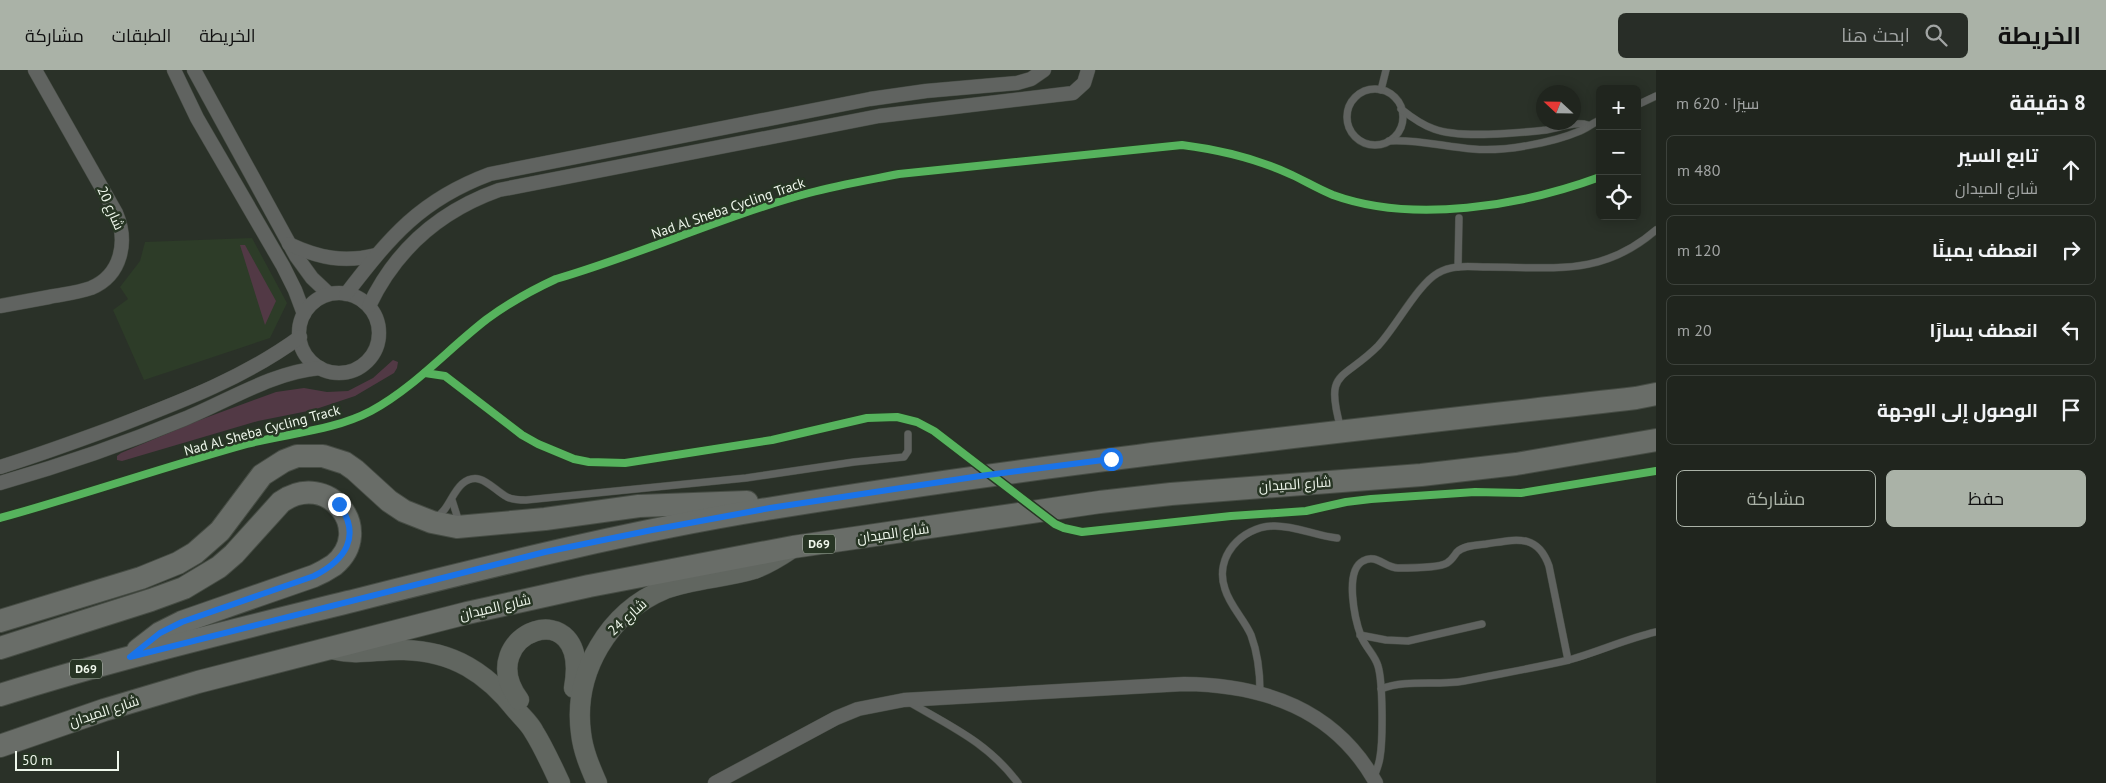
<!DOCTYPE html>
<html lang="ar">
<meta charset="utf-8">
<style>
:root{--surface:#20251e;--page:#282d27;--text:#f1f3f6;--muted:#a2a5a4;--line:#3d423c;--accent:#aab2a7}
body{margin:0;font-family:"PT Sans",Cairo,sans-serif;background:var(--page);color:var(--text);direction:rtl}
.controls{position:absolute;right:15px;top:15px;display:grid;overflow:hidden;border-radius:8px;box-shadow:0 2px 12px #0003}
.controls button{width:45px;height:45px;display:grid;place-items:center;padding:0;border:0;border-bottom:1px solid var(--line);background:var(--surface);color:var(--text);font:25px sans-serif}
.compass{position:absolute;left:1536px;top:15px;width:45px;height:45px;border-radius:50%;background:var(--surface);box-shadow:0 2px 12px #0003;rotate:292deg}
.scale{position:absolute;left:15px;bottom:12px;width:104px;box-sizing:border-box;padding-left:5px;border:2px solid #eff7ec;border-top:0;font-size:14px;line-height:18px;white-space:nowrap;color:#eff7ec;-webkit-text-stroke:4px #273524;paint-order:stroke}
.stop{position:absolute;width:15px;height:15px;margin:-11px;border:4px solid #1a73e8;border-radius:50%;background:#fff}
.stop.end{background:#1a73e8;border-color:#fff;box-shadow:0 1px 5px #0008}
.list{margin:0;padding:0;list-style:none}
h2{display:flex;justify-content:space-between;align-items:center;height:65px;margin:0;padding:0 20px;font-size:21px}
h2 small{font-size:16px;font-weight:400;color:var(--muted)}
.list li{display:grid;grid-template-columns:32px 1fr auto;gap:15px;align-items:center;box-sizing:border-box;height:70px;margin:0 10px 10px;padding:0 10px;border:1px solid var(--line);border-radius:8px}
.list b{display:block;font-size:19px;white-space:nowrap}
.list p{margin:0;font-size:16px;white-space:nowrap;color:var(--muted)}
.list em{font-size:16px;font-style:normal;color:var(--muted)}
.actions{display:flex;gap:10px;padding:15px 20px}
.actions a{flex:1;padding:11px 0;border:1px solid var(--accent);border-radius:8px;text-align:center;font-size:18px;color:var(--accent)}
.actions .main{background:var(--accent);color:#111}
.icon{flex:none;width:28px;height:28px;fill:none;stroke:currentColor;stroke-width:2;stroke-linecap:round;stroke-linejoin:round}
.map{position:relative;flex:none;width:1656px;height:713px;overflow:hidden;direction:ltr}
header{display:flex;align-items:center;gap:30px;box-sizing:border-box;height:70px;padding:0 25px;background:var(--accent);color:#111}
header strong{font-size:24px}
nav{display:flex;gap:28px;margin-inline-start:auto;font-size:18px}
.search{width:350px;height:45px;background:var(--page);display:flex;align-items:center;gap:12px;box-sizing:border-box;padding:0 18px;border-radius:8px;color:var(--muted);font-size:19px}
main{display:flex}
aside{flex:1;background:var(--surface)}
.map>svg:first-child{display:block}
.built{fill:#2d3c28}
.green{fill:#523945}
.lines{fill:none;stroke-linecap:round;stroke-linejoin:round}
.lane-casing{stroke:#464c44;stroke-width:8}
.street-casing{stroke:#464c44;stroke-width:15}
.secondary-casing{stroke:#464c44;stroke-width:21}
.primary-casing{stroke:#464c44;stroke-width:24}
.lane{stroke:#606360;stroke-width:7}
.street{stroke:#606360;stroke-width:14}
.secondary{stroke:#616660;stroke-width:20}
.primary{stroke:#696d68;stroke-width:22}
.cycleway-casing{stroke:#273524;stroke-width:11}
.cycleway{stroke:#56b35d;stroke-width:8}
.route{stroke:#1a73e8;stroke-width:6}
.labels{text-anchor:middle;stroke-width:5;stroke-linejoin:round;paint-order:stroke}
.shield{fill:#273524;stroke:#b3bdb0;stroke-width:1}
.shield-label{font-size:12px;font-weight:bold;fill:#eff7ec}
.street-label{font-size:14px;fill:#eff7ec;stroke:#273524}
</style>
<header>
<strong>الخريطة</strong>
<div class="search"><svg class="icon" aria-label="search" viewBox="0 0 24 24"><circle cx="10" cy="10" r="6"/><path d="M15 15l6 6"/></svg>ابحث هنا</div>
<nav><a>الخريطة</a><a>الطبقات</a><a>مشاركة</a></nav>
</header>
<main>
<aside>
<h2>8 دقيقة<small>سيرًا · 620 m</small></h2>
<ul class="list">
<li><svg class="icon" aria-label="ahead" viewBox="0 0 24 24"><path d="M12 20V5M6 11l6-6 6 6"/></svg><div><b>تابع السير</b><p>شارع الميدان</p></div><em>480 m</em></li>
<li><svg class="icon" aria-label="right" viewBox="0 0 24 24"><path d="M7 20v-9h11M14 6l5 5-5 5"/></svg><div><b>انعطف يمينًا</b></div><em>120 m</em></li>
<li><svg class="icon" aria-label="left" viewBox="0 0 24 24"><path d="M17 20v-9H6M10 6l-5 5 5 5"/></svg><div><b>انعطف يسارًا</b></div><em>20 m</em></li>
<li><svg class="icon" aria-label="arrive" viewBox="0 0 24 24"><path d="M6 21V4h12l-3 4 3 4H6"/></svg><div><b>الوصول إلى الوجهة</b></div></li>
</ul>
<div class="actions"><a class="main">حفظ</a><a>مشاركة</a></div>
</aside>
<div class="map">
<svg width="1656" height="713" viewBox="0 0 1656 713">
<rect width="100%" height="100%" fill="#2a3128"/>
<polygon class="built" points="252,168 287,233 270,268 144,310 113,240 128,229 120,217 140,191 145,172"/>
<g class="green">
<polygon points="240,175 245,175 276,231 265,255"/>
<polygon points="393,290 398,292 397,298 394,303 355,326 313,340 258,351 122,391 117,390 117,386 121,383 197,351 276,322 304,318 327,322 348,321 373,308"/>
</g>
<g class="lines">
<defs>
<g id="lane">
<circle cx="1375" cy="47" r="28"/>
<polyline points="1381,20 1386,0"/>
<polyline points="1637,35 1656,26"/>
<path d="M1401 39C1411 47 1422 55 1434 59 1460 69 1518 63 1546 60 1560 58 1575 51 1588 55"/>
<path d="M1389 71C1417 69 1445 77 1473 79 1503 82 1552 73 1580 61 1587 58 1593 53 1600 50"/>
<polyline points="1458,197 1459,148"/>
<path d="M1341 359C1324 299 1342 312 1378 276 1396 257 1418 214 1438 203 1453 194 1471 197 1487 197 1553 197 1602 207 1656 160"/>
<polyline points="452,430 459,452"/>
<path d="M435 448C449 440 451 424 462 414 480 399 492 419 507 427 513 430 519 430 526 430L746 408 854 392 904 387 908 381V364"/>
<polyline points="1360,565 1386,570 1408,571 1482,554"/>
<path d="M1381 619C1407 609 1436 616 1464 611 1499 604 1534 598 1569 590 1598 582 1626 569 1656 562"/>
<path d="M1260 622C1260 602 1258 584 1251 565 1244 549 1230 536 1225 519 1214 487 1241 457 1273 456 1294 455 1316 466 1337 468"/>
<path d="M909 632C952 657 988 673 1018 713"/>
<path d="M1373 709C1376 702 1379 695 1380 687 1383 670 1383 612 1378 596 1375 585 1365 577 1361 566 1355 550 1344 501 1363 491 1376 483 1385 498 1398 498 1409 498 1439 498 1447 493 1452 490 1454 486 1457 482 1464 475 1477 475 1486 474 1514 470 1537 462 1549 496L1568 590"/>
</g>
<g id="street">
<polyline points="174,0 197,48 283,196 295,220 304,244"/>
<polyline points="194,0 296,186 312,208 329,224"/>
<path d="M289 174C319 188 344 193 376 185"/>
<circle cx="339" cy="263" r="40"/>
<path d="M346 224C390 167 420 130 490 104L870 29 926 21 1017 13 1031 9 1044 0"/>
<path d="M0 236C17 233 33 230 49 227 64 224 77 223 91 218 122 205 128 171 116 143L35 0"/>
<path d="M369 236C396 179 440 141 499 120L879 46 1073 23 1084 13 1088 0"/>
<path d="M0 397C39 385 77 371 115 357 180 332 244 308 300 267"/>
<path d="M0 413C63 395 124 374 184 349 228 331 273 302 320 298"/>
<path d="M715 713 836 648 858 639 904 630 1184 614C1264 615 1335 639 1376 713"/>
</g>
<g id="secondary">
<path d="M331 579C360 586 376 579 404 580 453 581 487 603 517 641 523 648 530 654 534 662 544 678 552 696 560 713"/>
<path d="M519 630C470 563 592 518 574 618"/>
<path d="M597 713C590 697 583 681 581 663 573 602 609 542 665 519 694 508 725 508 754 499 768 494 779 487 791 479"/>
</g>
<g id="primary">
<polyline points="0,551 141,508 178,493 195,483 220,461 262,405 284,391 297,386 323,386 345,393 355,400 389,431 404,441 432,452 457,457 545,449 639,436 747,432"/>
<path d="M0 578 151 530 184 518 219 497 234 484 281 432C328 399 376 460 334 495 328 499 321 503 314 506L182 552 160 563 138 580"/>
<path d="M0 625C114 589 231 561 348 532 488 497 629 461 773 438 1059 391 1348 361 1636 328L1656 324"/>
<polyline points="0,676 104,640 198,612 467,543 589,516 793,477 1100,432 1171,424 1421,405 1516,394 1656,370"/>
</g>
</defs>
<use href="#lane" class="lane-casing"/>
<use href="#street" class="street-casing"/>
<use href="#secondary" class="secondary-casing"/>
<use href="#primary" class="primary-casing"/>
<use href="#lane" class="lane"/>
<use href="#street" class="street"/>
<use href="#secondary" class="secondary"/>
<use href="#primary" class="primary"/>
<defs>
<g id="cycleway">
<polyline points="425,303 445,306 522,365 538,374 574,389 589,392 625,393 772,370 867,348 897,347 917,352 934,361 1055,454 1064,458 1082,462 1231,446 1306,441 1346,432 1371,429 1475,422 1521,423 1656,401"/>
<path d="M0 448C83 425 164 397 247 374 288 363 333 361 371 341 415 317 448 279 487 249 509 233 532 220 556 209 642 184 723 146 809 123 839 115 869 110 899 104L1182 75C1221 80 1256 88 1292 105 1305 111 1318 119 1333 125 1413 154 1521 136 1600 107"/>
</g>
</defs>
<use href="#cycleway" class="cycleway-casing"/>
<use href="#cycleway" class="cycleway"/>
</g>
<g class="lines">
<path class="route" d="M339 434C362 467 345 490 314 506L182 552 160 563 130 587 545 482 652 460 770 438 980 406 1111 389"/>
</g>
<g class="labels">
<g class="shield">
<rect x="803" y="464.5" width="32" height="19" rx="4"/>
<rect x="70" y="589.5" width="32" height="19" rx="4"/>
</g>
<g class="shield-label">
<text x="819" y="478">D69</text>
<text x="86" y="603">D69</text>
</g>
<g class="street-label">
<text transform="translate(111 138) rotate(66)" y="5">شارع 20</text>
<text transform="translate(728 138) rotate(-19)" y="5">Nad Al Sheba Cycling Track</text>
<text transform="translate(262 360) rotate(-15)" y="5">Nad Al Sheba Cycling Track</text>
<text transform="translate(1295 414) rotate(-4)" y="5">شارع الميدان</text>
<text transform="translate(893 463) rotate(-8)" y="5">شارع الميدان</text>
<text transform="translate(495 537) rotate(-13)" y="5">شارع الميدان</text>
<text transform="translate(627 547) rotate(-42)" y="5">شارع 24</text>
<text transform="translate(104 641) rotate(-18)" y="5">شارع الميدان</text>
</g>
</g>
</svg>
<div class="controls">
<button>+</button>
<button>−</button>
<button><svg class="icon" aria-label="locate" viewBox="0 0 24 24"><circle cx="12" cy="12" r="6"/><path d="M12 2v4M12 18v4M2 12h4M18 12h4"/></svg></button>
</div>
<svg class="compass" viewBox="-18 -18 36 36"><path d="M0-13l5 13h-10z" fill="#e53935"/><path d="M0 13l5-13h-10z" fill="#a2a5a4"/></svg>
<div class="scale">50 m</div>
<div class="stop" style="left:1111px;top:389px"></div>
<div class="stop end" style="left:339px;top:434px"></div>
</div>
</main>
